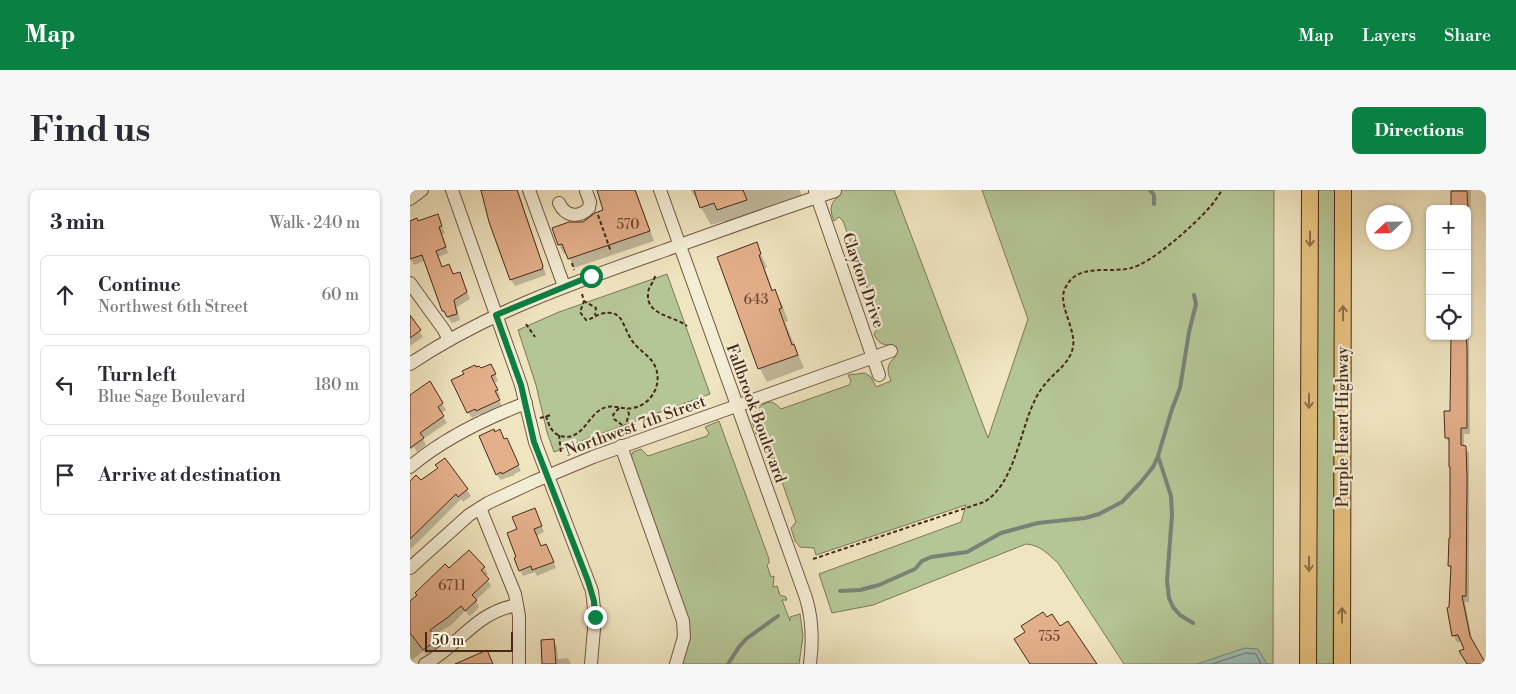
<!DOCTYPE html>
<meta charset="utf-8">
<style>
:root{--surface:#fff;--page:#f7f7f7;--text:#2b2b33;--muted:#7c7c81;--line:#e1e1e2;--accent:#0b8043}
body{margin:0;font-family:"Libre Bodoni",serif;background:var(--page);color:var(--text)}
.controls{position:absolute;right:15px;top:15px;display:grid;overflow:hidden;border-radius:8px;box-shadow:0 1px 4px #0004}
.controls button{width:45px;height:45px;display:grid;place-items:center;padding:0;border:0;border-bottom:1px solid var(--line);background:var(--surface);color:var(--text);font:25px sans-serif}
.compass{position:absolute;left:956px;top:15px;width:45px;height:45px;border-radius:50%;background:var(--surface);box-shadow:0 1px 4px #0004;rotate:248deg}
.scale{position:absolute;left:15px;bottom:12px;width:88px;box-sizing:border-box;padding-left:5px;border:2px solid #482917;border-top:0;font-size:14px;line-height:18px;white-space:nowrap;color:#482917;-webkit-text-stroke:4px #f5eed7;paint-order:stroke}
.stop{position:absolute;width:15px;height:15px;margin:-11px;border:4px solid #0b8043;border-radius:50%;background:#fff}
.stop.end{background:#0b8043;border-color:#fff;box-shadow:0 1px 5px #0008}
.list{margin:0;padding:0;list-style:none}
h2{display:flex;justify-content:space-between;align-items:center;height:65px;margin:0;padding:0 20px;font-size:21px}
h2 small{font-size:16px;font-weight:400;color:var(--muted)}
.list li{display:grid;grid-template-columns:32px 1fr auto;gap:15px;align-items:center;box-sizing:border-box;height:80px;margin:0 10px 10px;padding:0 10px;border:1px solid var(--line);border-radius:8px}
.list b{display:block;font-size:19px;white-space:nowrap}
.list p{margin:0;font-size:16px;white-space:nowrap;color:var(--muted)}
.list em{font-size:16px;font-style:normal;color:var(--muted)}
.icon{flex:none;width:28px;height:28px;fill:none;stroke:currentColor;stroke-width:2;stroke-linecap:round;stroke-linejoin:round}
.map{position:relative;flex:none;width:1076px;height:474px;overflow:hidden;border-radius:8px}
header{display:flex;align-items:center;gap:30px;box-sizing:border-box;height:70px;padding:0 25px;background:var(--accent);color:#fff}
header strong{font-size:24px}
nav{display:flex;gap:28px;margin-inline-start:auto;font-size:18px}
.intro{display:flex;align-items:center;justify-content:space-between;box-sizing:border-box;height:120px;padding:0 30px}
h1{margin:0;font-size:35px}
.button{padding:12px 22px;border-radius:8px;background:var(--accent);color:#fff;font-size:18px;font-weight:700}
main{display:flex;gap:30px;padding:0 30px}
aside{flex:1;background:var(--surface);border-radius:8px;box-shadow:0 1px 4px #0004}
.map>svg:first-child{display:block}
.green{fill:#b5c696;stroke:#7e7856}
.water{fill:#9bbeb7;stroke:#7a8277}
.shadow{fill:#0003}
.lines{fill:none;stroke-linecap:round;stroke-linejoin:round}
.shore{stroke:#727467;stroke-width:1}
.stream{stroke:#7a8277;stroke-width:4}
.building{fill:#e4b08c;stroke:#482917}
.minor-casing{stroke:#725842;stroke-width:14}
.major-casing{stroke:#482917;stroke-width:18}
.path{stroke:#482917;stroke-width:2;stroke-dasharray:4 2.5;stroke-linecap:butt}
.minor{stroke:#f5eed7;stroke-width:12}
.major{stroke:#e8c280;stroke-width:16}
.oneway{stroke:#906e46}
.route{stroke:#0b8043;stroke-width:6}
.labels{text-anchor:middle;stroke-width:4.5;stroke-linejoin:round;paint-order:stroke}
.number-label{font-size:14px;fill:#6f4b34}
.street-label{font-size:16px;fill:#482917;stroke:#f5eed7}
</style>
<header>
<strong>Map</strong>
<nav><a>Map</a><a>Layers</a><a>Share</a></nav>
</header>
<div class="intro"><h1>Find us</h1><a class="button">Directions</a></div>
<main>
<aside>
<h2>3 min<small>Walk · 240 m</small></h2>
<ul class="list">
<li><svg class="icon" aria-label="ahead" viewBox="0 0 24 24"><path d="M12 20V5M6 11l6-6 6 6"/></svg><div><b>Continue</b><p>Northwest 6th Street</p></div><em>60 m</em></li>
<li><svg class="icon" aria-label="left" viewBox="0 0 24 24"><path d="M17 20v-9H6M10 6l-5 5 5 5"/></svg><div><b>Turn left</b><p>Blue Sage Boulevard</p></div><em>180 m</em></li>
<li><svg class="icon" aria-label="arrive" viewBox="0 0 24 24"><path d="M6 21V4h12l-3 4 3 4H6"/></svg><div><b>Arrive at destination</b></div></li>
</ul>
</aside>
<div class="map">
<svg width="1076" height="474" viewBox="0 0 1076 474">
<rect width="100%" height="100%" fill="#f0e5c1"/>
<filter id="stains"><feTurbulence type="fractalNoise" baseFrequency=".004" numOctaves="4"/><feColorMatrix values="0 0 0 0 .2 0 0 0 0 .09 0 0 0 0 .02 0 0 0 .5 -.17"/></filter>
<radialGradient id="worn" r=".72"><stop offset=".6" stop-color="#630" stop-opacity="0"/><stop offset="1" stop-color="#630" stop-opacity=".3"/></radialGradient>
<g class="green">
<path d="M426 0H484L578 248 618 129 572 0H864L863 474H714L648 373C638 364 630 355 616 354L463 415 422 423 409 384 551 332 556 315 406 365 404 358 390 357 385 351 381 338 386 332 355 243 352 239 346 244C345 240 343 236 342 232 342 222 354 209 364 213 367 215 369 217 371 219L439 195 441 191 438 185 455 183 461 187 466 197 481 191C477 181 476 175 485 167L481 155C472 155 468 153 464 144L470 134 433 31 429 27 424 31C420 21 419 14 428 7Z"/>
<polygon points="908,0 925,0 923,474 906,474"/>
<polygon points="257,84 300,204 179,248 144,262 137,242 126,195 108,140 149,122"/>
<polygon points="309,231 359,369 359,373 357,375 361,387 364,386 363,397 367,396 370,405 376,407 377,410 372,410 380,431 380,427 390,424 393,446 389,474 260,474 268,448 268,431 220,268 223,262 231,259 238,266 297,246 299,243 295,237"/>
</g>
<polygon class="water" points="835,458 848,459 857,474 787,474"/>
<g class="shadow">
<polygon points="70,0 108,0 136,85 105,96 101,90"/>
<polygon points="188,0 226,0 244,51 164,78 157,63 154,64 149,55 143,39 173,33 195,21"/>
<polygon points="281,0 390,0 392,7 318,38 314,31 301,35"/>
<polygon points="1042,0 1061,0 1060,61 1058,61 1060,244 1054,244 1054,257 1059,263 1059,412 1055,412 1063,454 1075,474 1058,474 1051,462 1055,459 1052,451 1047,452 1043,445 1040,418 1042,381 1040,376 1041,254 1036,248 1041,222 1042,146 1057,146 1057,19 1042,19"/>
<polygon points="27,26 35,43 32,44 38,63 28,67 33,78 39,76 43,85 50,84 60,109 47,117 50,130 42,133 33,121 15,71 4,75 0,68 0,32 8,32"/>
<polygon points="346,54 357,77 355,79 363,101 372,114 378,131 375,132 394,178 357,192 350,179 309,67"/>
<polygon points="0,126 13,147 0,156"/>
<polygon points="70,180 84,181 88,191 84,193 90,206 88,208 92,216 71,227 70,224 62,228 58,222"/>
<polygon points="20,192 36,220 31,223 37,233 13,249 16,255 7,262 4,257 0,260 0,206"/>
<polygon points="93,247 100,256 111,281 104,284 105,285 90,290 87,284"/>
<polygon points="35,269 61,306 53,312 51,309 0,360 0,293 11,292 29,279"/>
<polygon points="128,326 134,342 126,346 131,358 139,362 146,378 127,386 125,382 113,386 110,380 108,368 108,340"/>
<polygon points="74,378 78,384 75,386 81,396 66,410 69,417 60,426 55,421 41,435 23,446 30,457 18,466 14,461 0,471 0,412 39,380"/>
<polygon points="132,451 144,451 147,457 148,469 158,468 161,474 132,474"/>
</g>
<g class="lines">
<polyline class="shore" points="802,474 836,463 846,464 851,474"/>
<g class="stream">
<polyline points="740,0 744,5 744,14"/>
<polyline points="748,266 761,306 762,325 757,391 759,408 763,417 770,425 783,433"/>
<polyline points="430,401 450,400 469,395 505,379 512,371 521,367 557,362 591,343 628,333 675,328 689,324 712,312 731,292 743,277 748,266 762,219 770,198 779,142 786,114 784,105"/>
<polyline points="318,474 329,457 336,449 368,426"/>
</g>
</g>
<g class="building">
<polygon points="71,0 107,0 133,76 132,79 100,90 79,32"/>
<polygon points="187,0 225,0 240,41 158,69 152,54 148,55 142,38 159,32 173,32 185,23 193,20"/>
<polygon points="284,0 333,0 337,10 307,20 304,13 290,18"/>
<polygon points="1041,1 1057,1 1058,19 1041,19"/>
<polygon points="28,24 32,36 29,37 36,57 26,61 32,77 39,74 43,84 50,82 57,102 44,110 47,124 37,127 34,121 32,121 12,65 0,69 0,31 7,28 8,31"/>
<polygon points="347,52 351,64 349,65 362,101 365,99 372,118 369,119 382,155 384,154 388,165 348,179 307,67"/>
<polygon points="0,125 11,140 0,148"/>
<polygon points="1041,146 1056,146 1057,158 1057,238 1051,238 1051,255 1056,256 1057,287 1056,406 1052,406 1060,446 1076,474 1057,474 1049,461 1054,459 1048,445 1042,446 1037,418 1039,417 1041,376 1038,376 1039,348 1040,348 1040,277 1039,277 1039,248 1035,248 1034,221 1040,221"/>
<polygon points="81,174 86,184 81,186 88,200 85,201 90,210 66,221 65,219 57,223 41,190 54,184 52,181 65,175 66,177 69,176 71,178"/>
<polygon points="20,191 33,213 28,217 34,226 10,243 14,248 0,258 0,205"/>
<polygon points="84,239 85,242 90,239 94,249 97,248 109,275 92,284 91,282 86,285 69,246"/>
<polygon points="35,268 58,299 48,307 46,304 0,349 0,291 6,285 11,290 28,278 25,275"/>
<polygon points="125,318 132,336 124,339 131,356 136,354 144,372 122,380 121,376 109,381 104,368 106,367 97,343 107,339 102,327"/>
<polygon points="59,360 75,377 71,380 79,389 62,405 67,410 55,421 51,416 37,428 20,440 27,450 13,460 0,443 0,411 7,405 5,403 35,374 39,378"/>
<polygon points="633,422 637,427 642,424 650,436 658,431 687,474 620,474 604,449 615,442 611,436"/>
<polygon points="144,449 146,474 132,474 131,450"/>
<polygon points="77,460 83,474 45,474"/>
</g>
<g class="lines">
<defs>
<g id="minor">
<polyline points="42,0 111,195 125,252 182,401 185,427 181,474"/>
<polyline points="119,0 154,96"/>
<path d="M250 0 396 408C403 431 403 451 400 474"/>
<polyline points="405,1 469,185"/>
<polyline points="0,9 12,0"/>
<path d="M149 13C155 26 168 29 179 18L180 12 176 1"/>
<polyline points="0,93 34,140 39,150"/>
<path d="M0 174C78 122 165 92 253 61 310 41 367 20 425 1"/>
<polyline points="211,256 273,431 274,447 266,474"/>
<path d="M0 277C34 248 74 229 116 213"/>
<polyline points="70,318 105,404 109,426 109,474"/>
<polyline points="0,378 59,325 78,313 123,292 183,267 481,161"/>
<path d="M15 474C50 455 64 423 107 415"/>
</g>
<g id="major">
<polyline points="898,474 900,0"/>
<polyline points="932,474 933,0"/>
</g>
</defs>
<use href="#minor" class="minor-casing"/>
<use href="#major" class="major-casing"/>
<g class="path">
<polyline points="188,25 201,62"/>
<polyline points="162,73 164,80"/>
<path d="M245 86C244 93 238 96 238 104 236 125 264 126 277 136"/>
<polyline points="172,104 174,111 186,118 185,125"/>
<polyline points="116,134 125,147"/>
<polyline points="209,218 203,225 204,229 215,237 219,224 217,219"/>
<path d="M136 226C139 235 141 243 151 246 174 252 178 221 197 217 205 215 214 220 223 218 244 214 255 189 242 171 236 163 226 158 221 149 212 135 213 118 190 124 185 126 182 129 176 130L170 122 174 111"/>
<polyline points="130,228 141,225"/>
<polyline points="149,245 151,263"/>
<path d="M403 369 574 312C604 295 610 241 624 212 627 205 631 199 636 193 646 181 660 173 663 157 666 139 649 117 654 101 665 71 699 84 721 78 742 73 784 35 799 18 804 13 808 6 812 0"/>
</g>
<use href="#minor" class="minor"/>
<use href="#major" class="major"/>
</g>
<defs><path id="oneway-shaft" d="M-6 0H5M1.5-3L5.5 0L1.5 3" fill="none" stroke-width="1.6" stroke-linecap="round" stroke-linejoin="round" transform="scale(1.25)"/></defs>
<g class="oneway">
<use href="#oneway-shaft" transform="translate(900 49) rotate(90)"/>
<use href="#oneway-shaft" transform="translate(933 123) rotate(-90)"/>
<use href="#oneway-shaft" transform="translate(899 211) rotate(90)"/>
<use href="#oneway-shaft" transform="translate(899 374) rotate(90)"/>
<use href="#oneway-shaft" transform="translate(932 425) rotate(-90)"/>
</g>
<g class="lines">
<polyline class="route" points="181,86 86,125 111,195 124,252 178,391 184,411 185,427"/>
</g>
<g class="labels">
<g class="number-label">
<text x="218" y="39">570</text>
<text x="346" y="114">643</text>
<text x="42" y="400">6711</text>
<text x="639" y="451">755</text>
</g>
<g class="street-label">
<text transform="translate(454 90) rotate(71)" y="6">Clayton Drive</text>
<text transform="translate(347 223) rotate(70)" y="6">Fallbrook Boulevard</text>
<text transform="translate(225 235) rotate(-20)" y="6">Northwest 7th Street</text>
<text transform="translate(932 237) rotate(-90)" y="6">Purple Heart Highway</text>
</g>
</g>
<rect width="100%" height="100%" filter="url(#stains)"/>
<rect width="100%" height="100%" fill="url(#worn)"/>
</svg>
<div class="controls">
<button>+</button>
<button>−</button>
<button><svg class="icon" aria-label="locate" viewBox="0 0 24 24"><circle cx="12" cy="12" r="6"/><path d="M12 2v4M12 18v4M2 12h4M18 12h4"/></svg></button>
</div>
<svg class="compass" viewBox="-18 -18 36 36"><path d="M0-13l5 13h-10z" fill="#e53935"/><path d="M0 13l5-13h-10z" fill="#7c7c81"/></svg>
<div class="scale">50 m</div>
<div class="stop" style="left:181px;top:86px"></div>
<div class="stop end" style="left:185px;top:427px"></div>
</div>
</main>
